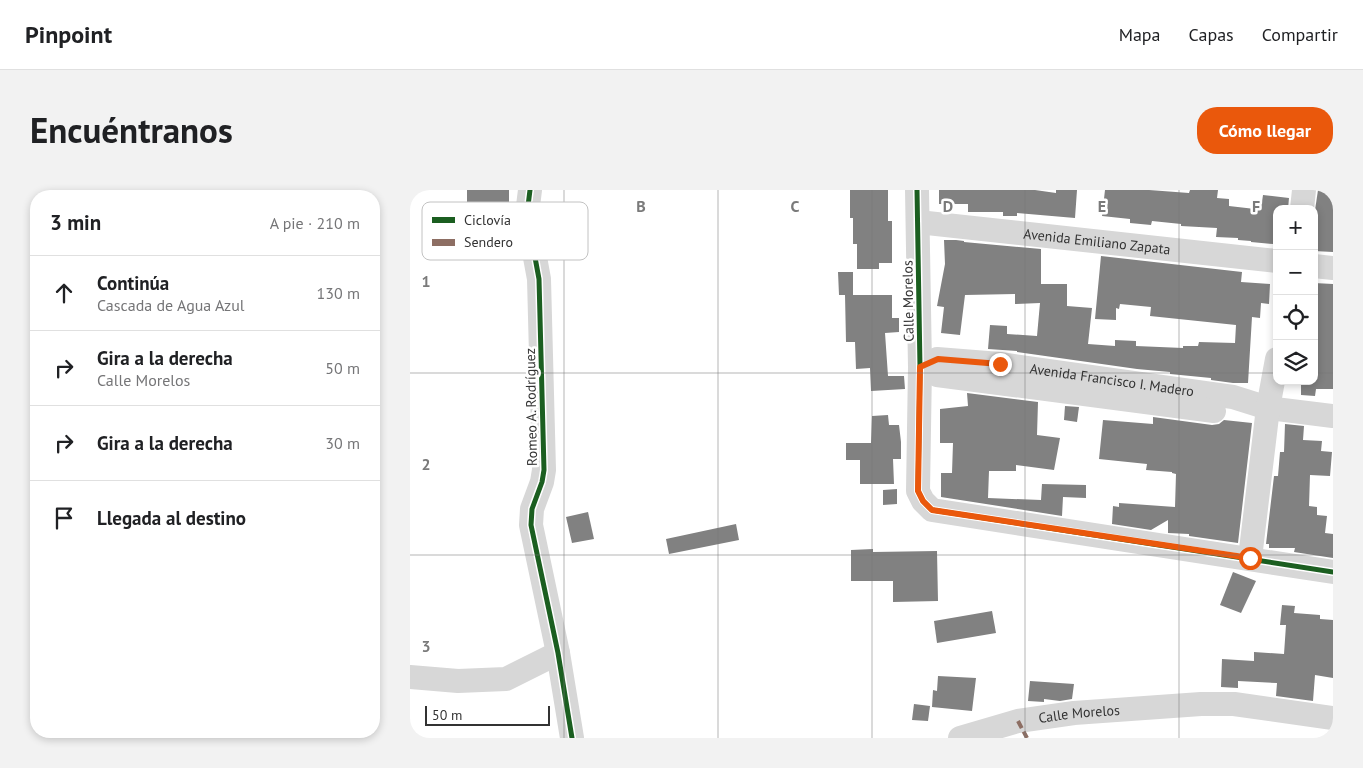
<!DOCTYPE html>
<html lang="es">
<meta charset="utf-8">
<style>
:root{--surface:#fff;--page:#f2f2f2;--text:#202124;--muted:#757577;--line:#e0e0e0;--accent:#ea580c}
body{margin:0;font-family:"PT Sans",sans-serif;background:var(--page);color:var(--text)}
.controls{position:absolute;right:15px;top:15px;display:grid;overflow:hidden;border-radius:10px;box-shadow:0 2px 8px #0003}
.controls button{width:45px;height:45px;display:grid;place-items:center;padding:0;border:0;border-bottom:1px solid var(--line);background:var(--surface);color:var(--text);font:25px sans-serif}
.scale{position:absolute;left:15px;bottom:12px;width:125px;box-sizing:border-box;padding-left:5px;border:2px solid #333;border-top:0;font-size:14px;line-height:18px;white-space:nowrap;color:#333;-webkit-text-stroke:4px #fff;paint-order:stroke}
.stop{position:absolute;width:15px;height:15px;margin:-11px;border:4px solid #ea580c;border-radius:50%;background:#fff}
.stop.end{background:#ea580c;border-color:#fff;box-shadow:0 1px 5px #0008}
.list{margin:0;padding:0;list-style:none}
h2{display:flex;justify-content:space-between;align-items:center;height:65px;margin:0;padding:0 20px;font-size:21px}
h2 small{font-size:16px;font-weight:400;color:var(--muted)}
.list li{display:grid;grid-template-columns:32px 1fr auto;gap:15px;align-items:center;box-sizing:border-box;height:75px;padding:0 20px;border-top:1px solid var(--line)}
.list b{display:block;font-size:19px;white-space:nowrap}
.list p{margin:0;font-size:16px;white-space:nowrap;color:var(--muted)}
.list em{font-size:16px;font-style:normal;color:var(--muted)}
.icon{flex:none;width:28px;height:28px;fill:none;stroke:currentColor;stroke-width:2;stroke-linecap:round;stroke-linejoin:round}
.map{position:relative;flex:none;width:923px;height:548px;overflow:hidden;border-radius:20px}
header{display:flex;align-items:center;gap:30px;box-sizing:border-box;height:70px;padding:0 25px;background:var(--surface);border-bottom:1px solid var(--line)}
header strong{font-size:24px}
nav{display:flex;gap:28px;margin-inline-start:auto;font-size:18px}
.intro{display:flex;align-items:center;justify-content:space-between;box-sizing:border-box;height:120px;padding:0 30px}
h1{margin:0;font-size:35px}
.button{padding:12px 22px;border-radius:20px;background:var(--accent);color:#fff;font-size:18px;font-weight:700}
main{display:flex;gap:30px;padding:0 30px}
aside{flex:1;background:var(--surface);border-radius:20px;box-shadow:0 2px 8px #0003}
.map>svg:first-child{display:block}
.building{fill:#818181}
.lines{fill:none;stroke-linecap:round;stroke-linejoin:round}
.minor{stroke:#d7d7d7;stroke-width:24}
.quiet{stroke:#8d6e63;stroke-width:4;stroke-dasharray:8 4;stroke-linecap:butt}
.cycleway-casing{stroke:#fff;stroke-width:8}
.cycleway{stroke:#1b5e20;stroke-width:5}
.route{stroke:#ea580c;stroke-width:6}
.grid{fill:none;stroke:#7a7a7a;stroke-width:1;stroke-opacity:0.55}
.labels{text-anchor:middle;stroke-width:5;stroke-linejoin:round;paint-order:stroke}
.street-label{font-size:14px;fill:#333;stroke:#fff}
.key{fill:#fff;stroke:#c2c2c2;stroke-width:1}
.key-label{font-size:14px;fill:#333}
.grid-label{font-size:16px;text-anchor:middle;font-weight:bold;fill:#7a7a7a;stroke:#fff;stroke-width:5;stroke-linejoin:round;paint-order:stroke}
</style>
<header>
<strong>Pinpoint</strong>
<nav><a>Mapa</a><a>Capas</a><a>Compartir</a></nav>
</header>
<div class="intro"><h1>Encuéntranos</h1><a class="button">Cómo llegar</a></div>
<main>
<aside>
<h2>3 min<small>A pie · 210 m</small></h2>
<ul class="list">
<li><svg class="icon" aria-label="ahead" viewBox="0 0 24 24"><path d="M12 20V5M6 11l6-6 6 6"/></svg><div><b>Continúa</b><p>Cascada de Agua Azul</p></div><em>130 m</em></li>
<li><svg class="icon" aria-label="right" viewBox="0 0 24 24"><path d="M7 20v-9h11M14 6l5 5-5 5"/></svg><div><b>Gira a la derecha</b><p>Calle Morelos</p></div><em>50 m</em></li>
<li><svg class="icon" aria-label="right" viewBox="0 0 24 24"><path d="M7 20v-9h11M14 6l5 5-5 5"/></svg><div><b>Gira a la derecha</b></div><em>30 m</em></li>
<li><svg class="icon" aria-label="arrive" viewBox="0 0 24 24"><path d="M6 21V4h12l-3 4 3 4H6"/></svg><div><b>Llegada al destino</b></div></li>
</ul>
</aside>
<div class="map">
<svg width="923" height="548" viewBox="0 0 923 548">
<rect width="100%" height="100%" fill="#fff"/>
<g class="building">
<polygon points="57,0 99,0 99,18 57,19"/>
<polygon points="440,0 478,0 478,31 482,31 482,73 469,73 469,79 447,79 447,54 443,54 443,28 440,28"/>
<polygon points="529,0 625,0 646,3 646,0 667,0 665,28 607,23 607,26 593,26 593,22 558,22 558,14 529,14"/>
<polygon points="695,0 739,0 779,3 780,0 808,0 807,8 819,9 819,16 845,19 845,11 852,12 853,5 879,8 878,19 867,19 866,21 863,54 841,52 841,51 828,50 828,48 806,47 807,38 771,36 771,34 742,31 741,35 720,33 720,29 692,26"/>
<polygon points="908,0 923,0 923,62 904,61 904,27"/>
<polygon points="534,50 546,50 554,51 554,52 631,59 631,94 657,94 657,116 682,118 678,154 705,156 705,150 726,151 726,156 773,158 773,156 788,156 789,152 825,153 826,135 740,126 741,117 710,114 709,119 706,118 706,130 685,129 691,66 832,82 831,92 860,94 859,114 851,113 850,128 842,127 838,193 823,193 801,190 801,188 760,184 760,182 727,179 607,162 607,161 578,159 580,135 597,136 597,144 627,146 630,113 605,114 605,104 555,105 550,145 531,143 534,117 527,116 535,74"/>
<polygon points="428,82 443,82 443,105 482,105 482,128 489,128 489,142 475,143 478,186 494,186 495,199 461,201 460,178 446,179 445,152 436,152 435,105 429,105"/>
<polygon points="904,93 923,94 923,199 906,199 905,206 891,205 891,191 904,191"/>
<polygon points="557,203 628,212 627,245 650,248 644,280 606,275 606,281 579,281 578,308 631,310 632,294 676,295 676,308 653,307 652,326 531,307 531,283 542,283 543,253 530,253 530,219 558,216"/>
<polygon points="655,216 669,217 667,232 654,230"/>
<polygon points="478,225 479,235 489,235 491,252 491,269 483,269 484,294 450,294 450,270 436,270 436,253 461,253 462,226"/>
<polygon points="743,227 802,235 809,234 814,230 842,233 828,353 779,346 779,344 758,343 758,330 741,340 702,334 703,316 709,317 709,313 765,317 766,284 762,283 762,282 736,280 737,274 689,269 693,230 743,234"/>
<polygon points="875,234 894,236 893,250 912,251 911,261 922,262 920,286 900,285 899,316 907,317 907,325 917,326 915,343 923,344 923,368 884,362 885,358 859,358 859,354 856,354 864,286 868,286 870,262 874,262"/>
<polygon points="487,299 487,314 473,315 473,300"/>
<polygon points="178,322 184,349 162,353 156,327"/>
<polygon points="326,334 329,350 259,364 256,349"/>
<polygon points="463,359 463,362 527,361 528,411 483,412 483,391 441,391 441,360"/>
<polygon points="823,382 846,391 831,423 810,415"/>
<polygon points="872,415 885,416 884,423 910,425 910,429 923,430 923,488 905,485 903,511 866,506 867,493 828,491 828,498 811,497 812,469 844,471 844,462 874,464 876,435 870,435"/>
<polygon points="582,421 586,443 527,453 524,431"/>
<polygon points="528,486 566,488 562,521 522,517 523,500 527,501"/>
<polygon points="620,491 664,494 662,509 650,511 634,509 634,512 618,511"/>
<polygon points="504,514 520,516 518,531 502,530"/>
</g>
<g class="lines">
<g class="minor">
<polyline points="120,0 117,24 129,89 134,280 132,292 122,319 121,335 148,463 162,548"/>
<polyline points="507,0 510,177 508,301 513,311 522,320 923,382"/>
<polyline points="892,19 894,0"/>
<path id="s1" d="M508 32 867 71"/>
<polyline points="904,76 923,78"/>
<path id="s2" d="M510 177 527 169 590 174 823 207 858 218 923 226"/>
<polyline points="510,177 527,185 804,221"/>
<polyline points="840,368 858,218 867,169"/>
<polyline points="0,487 48,491 96,489 148,463"/>
<path id="s3" d="M550 548 608 531 664 523 791 514H824L923 528"/>
</g>
<polyline class="quiet" points="608,531 617,548"/>
<defs>
<g id="cycleway">
<polyline points="120,0 117,24 129,89 134,280 132,292 122,319 121,335 148,463 162,548"/>
<polyline points="507,0 510,177 508,301 513,311 522,320 923,382"/>
</g>
</defs>
<use href="#cycleway" class="cycleway-casing"/>
<use href="#cycleway" class="cycleway"/>
</g>
<g class="lines">
<polyline class="route" points="590,174 528,169 510,177 508,301 513,311 522,320 840,368"/>
</g>
<path class="grid" d="M154 0V548M308 0V548M462 0V548M615 0V548M769 0V548M0 183H867M904 183H923M0 365H923"/>
<g class="labels">
<g class="street-label">
<text dy="5" stroke="none"><textPath href="#s1" startOffset="180">Avenida Emiliano Zapata</textPath></text>
<text transform="translate(498 111) rotate(-91)" y="5">Calle Morelos</text>
<text dy="5" stroke="none"><textPath href="#s2" startOffset="195">Avenida Francisco I. Madero</textPath></text>
<text transform="translate(121 217) rotate(-91)" y="5">Romeo A. Rodríguez</text>
<text dy="5" stroke="none"><textPath href="#s3" startOffset="122">Calle Morelos</textPath></text>
</g>
</g>
<rect x="12" y="12" width="166" height="58" rx="8" class="key"/>
<rect x="22" y="27" width="23" height="6" fill="#1b5e20"/>
<rect x="22" y="49" width="23" height="7" fill="#8d6e63"/>
<g class="key-label">
<text x="54" y="35">Ciclovía</text>
<text x="54" y="57">Sendero</text>
</g>
<g class="grid-label">
<text x="231" y="22">B</text>
<text x="385" y="22">C</text>
<text x="538" y="22">D</text>
<text x="692" y="22">E</text>
<text x="846" y="22">F</text>
<text x="16" y="97">1</text>
<text x="16" y="280">2</text>
<text x="16" y="462">3</text>
</g>
</svg>
<div class="controls">
<button>+</button>
<button>−</button>
<button><svg class="icon" aria-label="locate" viewBox="0 0 24 24"><circle cx="12" cy="12" r="6"/><path d="M12 2v4M12 18v4M2 12h4M18 12h4"/></svg></button>
<button><svg class="icon" aria-label="layers" viewBox="0 0 24 24"><path d="M12 4l9 5-9 5-9-5zM3 14l9 5 9-5"/></svg></button>
</div>
<div class="scale">50 m</div>
<div class="stop" style="left:840px;top:368px"></div>
<div class="stop end" style="left:590px;top:174px"></div>
</div>
</main>
